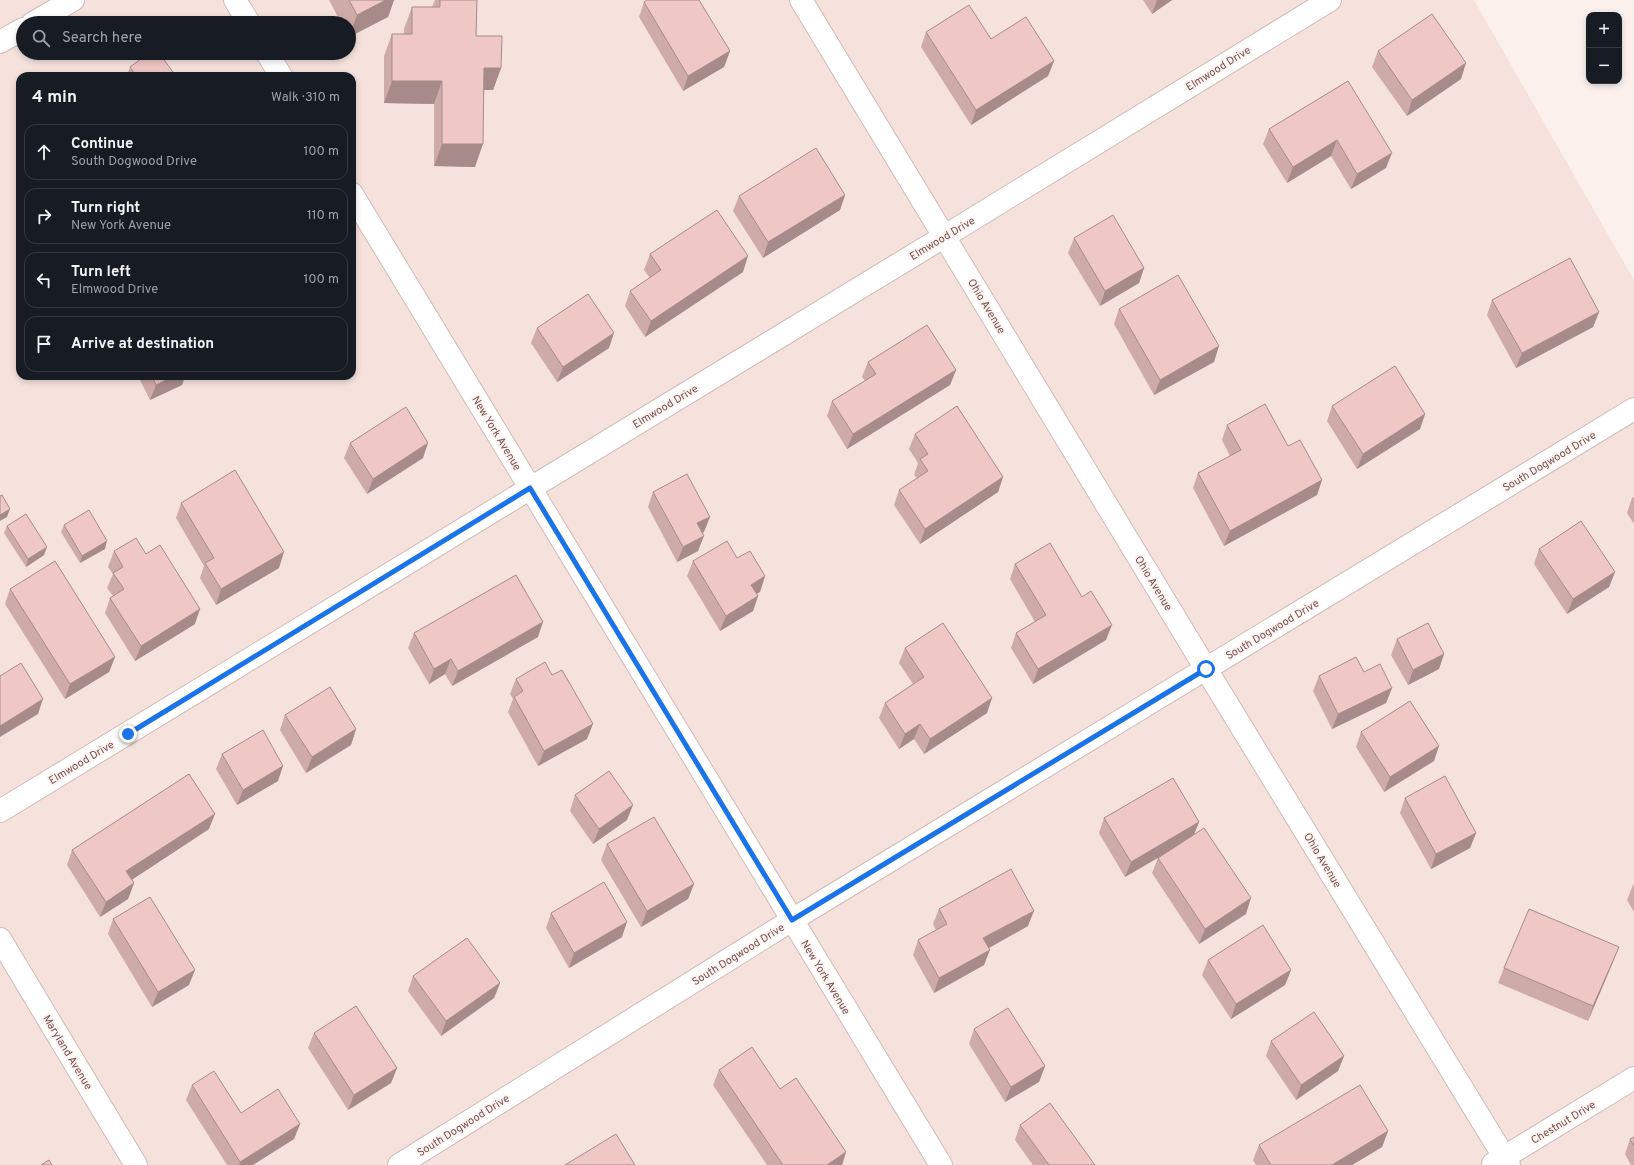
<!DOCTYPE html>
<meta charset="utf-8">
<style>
:root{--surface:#171b24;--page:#242831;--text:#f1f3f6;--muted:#9ea1a6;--line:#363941}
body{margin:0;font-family:Overpass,sans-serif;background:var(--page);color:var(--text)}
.controls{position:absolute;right:12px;top:12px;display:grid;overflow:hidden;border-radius:8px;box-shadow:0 2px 6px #0003}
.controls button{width:36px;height:36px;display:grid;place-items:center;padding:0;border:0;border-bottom:1px solid var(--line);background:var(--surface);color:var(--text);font:20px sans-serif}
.stop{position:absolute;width:12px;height:12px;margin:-9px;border:3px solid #1a73e8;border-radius:50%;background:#fff}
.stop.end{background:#1a73e8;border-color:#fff;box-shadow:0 1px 4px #0008}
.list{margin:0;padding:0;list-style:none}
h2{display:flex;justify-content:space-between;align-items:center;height:52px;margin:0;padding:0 16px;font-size:17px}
h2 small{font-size:13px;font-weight:400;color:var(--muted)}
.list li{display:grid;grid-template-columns:26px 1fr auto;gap:12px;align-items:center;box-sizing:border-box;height:56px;margin:0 8px 8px;padding:0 8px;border:1px solid var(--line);border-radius:12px}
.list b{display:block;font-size:15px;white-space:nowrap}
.list p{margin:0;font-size:13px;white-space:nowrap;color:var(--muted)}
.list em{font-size:13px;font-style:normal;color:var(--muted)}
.icon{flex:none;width:22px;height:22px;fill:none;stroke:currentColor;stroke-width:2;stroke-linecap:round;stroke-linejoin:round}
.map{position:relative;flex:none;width:1634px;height:1165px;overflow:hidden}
.search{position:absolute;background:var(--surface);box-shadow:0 2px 6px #0003;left:16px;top:16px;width:340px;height:44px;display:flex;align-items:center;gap:10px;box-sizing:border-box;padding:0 14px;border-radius:22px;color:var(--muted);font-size:15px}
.panel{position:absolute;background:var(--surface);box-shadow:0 2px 6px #0003;left:16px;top:72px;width:340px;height:308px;border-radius:12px}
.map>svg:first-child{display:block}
.residential{fill:#f5e2dd;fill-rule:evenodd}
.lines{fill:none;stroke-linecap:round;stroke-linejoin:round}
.minor-casing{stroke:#d2b9b7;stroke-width:24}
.minor{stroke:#fff;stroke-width:22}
.wall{fill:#ceaba9}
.shaded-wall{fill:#a78b8a}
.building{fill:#efc7c5;stroke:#a78b8a}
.route{stroke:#1a73e8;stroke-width:5}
.labels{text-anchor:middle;stroke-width:4;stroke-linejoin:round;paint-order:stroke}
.street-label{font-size:11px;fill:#755050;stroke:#fef5f2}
</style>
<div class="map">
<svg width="1634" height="1165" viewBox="0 0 1634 1165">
<rect width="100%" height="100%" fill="#fbf0ec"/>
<path class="residential" d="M0 0H1474L1634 280V1165H0ZM23 23H349V53H23ZM20 76H352V376H20Z"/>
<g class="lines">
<defs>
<g id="minor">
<polyline points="235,0 249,23"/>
<polyline points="801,0 1206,669 1509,1165"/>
<polyline points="33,23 73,0"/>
<polyline points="0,42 23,29"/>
<polyline points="267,53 281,76"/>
<polyline points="352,194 941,1165"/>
<polyline points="0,811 945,236 1330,0"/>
<polyline points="0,939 136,1165"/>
<polyline points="1493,1164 1634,1078"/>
<polyline points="399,1165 792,920 1634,409"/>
</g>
</defs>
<use href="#minor" class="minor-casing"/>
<use href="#minor" class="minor"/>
</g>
<g class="wall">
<polygon points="329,0 394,0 388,17 349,37 349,23 341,23"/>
<polygon points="435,0 477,0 476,36 501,68 493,90 484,90 475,167 434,166 434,104 384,103 384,56 392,34 404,34 404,29 412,7 432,7"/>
<polygon points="1143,0 1172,0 1152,14"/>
<polygon points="644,2 730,51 724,67 683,91 639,17"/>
<polygon points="926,32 991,39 1054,61 1048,76 971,125 921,47"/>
<polygon points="1378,51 1461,79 1407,116 1372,67"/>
<polygon points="130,67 172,76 127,76 127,75"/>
<polygon points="1348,81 1386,168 1351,189 1331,156 1287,183 1263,144 1269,129"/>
<polygon points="845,195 840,210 763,258 733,211 739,196"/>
<polygon points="1074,238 1144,268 1139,283 1100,306 1068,253"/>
<polygon points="650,254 743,272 645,337 625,306 630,291 650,278 644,270"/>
<polygon points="1492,300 1599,312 1593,327 1516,368 1487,315"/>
<polygon points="1119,309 1214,362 1154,395 1114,324"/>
<polygon points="537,328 609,348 557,382 531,343"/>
<polygon points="868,362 956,370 950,385 847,449 827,416 832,401 865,381 862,377"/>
<polygon points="138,376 185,376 182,385 150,400"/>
<polygon points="1332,406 1425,414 1420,429 1357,469 1327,421"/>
<polygon points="1227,425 1288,446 1322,480 1317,495 1224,546 1193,488 1198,473 1230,456 1222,440"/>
<polygon points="915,434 1003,477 998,492 920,544 894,505 899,490 917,478 914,475 918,463 909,449"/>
<polygon points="350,443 423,458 367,494 344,458"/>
<polygon points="653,492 704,532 702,533 698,551 677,562 648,507"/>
<polygon points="1634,497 1634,524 1627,513 1632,498"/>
<polygon points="181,503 279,568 216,605 200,578 204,566 176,518"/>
<polygon points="64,525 105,549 80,563 61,532"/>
<polygon points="7,526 44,555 26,567 4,533"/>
<polygon points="1539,549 1615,572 1609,587 1567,614 1534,564"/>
<polygon points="114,551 146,554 195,624 135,661 105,613 110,598 113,596 107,588 113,574 108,567"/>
<polygon points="737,558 765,576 760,592 757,593 758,596 753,611 720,631 687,576 693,561"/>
<polygon points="1015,564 1106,640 1033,684 1011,648 1016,633 1035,622 1010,579"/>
<polygon points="10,589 115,657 109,672 65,699 5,604"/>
<polygon points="414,633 538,637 452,686 445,674 429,684 408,648"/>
<polygon points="1397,639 1444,654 1439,669 1408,685 1391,655"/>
<polygon points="905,648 987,713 924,754 914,739 899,749 879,718 885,703 913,684 899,663"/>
<polygon points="1364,672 1392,688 1386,703 1332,729 1313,691 1319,676"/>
<polygon points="516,679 587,739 538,766 508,712 513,699 510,694"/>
<polygon points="285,715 356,729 351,745 306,773 280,730"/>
<polygon points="1361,732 1434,761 1384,792 1356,747"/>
<polygon points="222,754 278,781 237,805 216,769"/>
<polygon points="575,795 627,820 593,844 570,811"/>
<polygon points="1405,798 1476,833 1470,848 1431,869 1400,813"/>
<polygon points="1104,818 1199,822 1194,834 1246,914 1199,944 1152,873 1158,858 1125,877 1099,833"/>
<polygon points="209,829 131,880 134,883 128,899 100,917 67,865 72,850"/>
<polygon points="607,844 694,884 688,899 641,927 601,860"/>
<polygon points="1634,884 1634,912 1627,900 1633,885"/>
<polygon points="939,909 1028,926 989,948 984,965 934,993 913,955 918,940 936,930 933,924"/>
<polygon points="551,913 622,937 569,968 546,928"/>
<polygon points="113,919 189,985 152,1007 108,934"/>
<polygon points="1208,960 1291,970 1285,985 1231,1019 1202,975"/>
<polygon points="1613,962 1588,1021 1498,983 1504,968"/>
<polygon points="413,976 500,983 494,998 441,1036 408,991"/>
<polygon points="974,1029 1045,1066 1039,1082 1005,1102 969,1044"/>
<polygon points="314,1033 397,1068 391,1083 348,1110 308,1048"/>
<polygon points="1271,1041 1344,1056 1338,1071 1296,1100 1266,1056"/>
<polygon points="719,1070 780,1089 846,1152 842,1165 767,1165 713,1085"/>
<polygon points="192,1085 241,1113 300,1124 294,1139 253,1165 227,1165 186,1100"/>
<polygon points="1020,1125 1095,1165 1033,1165 1015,1140"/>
<polygon points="1388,1131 1382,1147 1352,1165 1256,1165 1253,1160 1259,1145"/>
<polygon points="1634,1137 1634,1165 1631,1165 1625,1154 1630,1139"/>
</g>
<g class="shaded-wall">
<polygon points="386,0 394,0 388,17 349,37 357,15"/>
<polygon points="1157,0 1172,0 1152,14"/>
<polygon points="730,51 724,67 683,91 688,76"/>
<polygon points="1054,61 1048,76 971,125 976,110"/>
<polygon points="1466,63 1461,79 1407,116 1412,100"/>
<polygon points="484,68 501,68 493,90 476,90"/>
<polygon points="392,81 442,81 434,104 384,103"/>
<polygon points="1337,140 1331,156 1287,183 1293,167"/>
<polygon points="442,144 483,144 475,167 434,166"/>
<polygon points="1392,153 1386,168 1351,189 1357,174"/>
<polygon points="845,195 840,210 763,258 768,242"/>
<polygon points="748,256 743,272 645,337 651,321"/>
<polygon points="1144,268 1139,283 1100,306 1105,291"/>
<polygon points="1599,312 1593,327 1516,368 1522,353"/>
<polygon points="614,333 609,348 557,382 563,367"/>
<polygon points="1219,346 1214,362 1154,395 1160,380"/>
<polygon points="956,370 950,385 847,449 853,434"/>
<polygon points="174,376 185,376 182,385 150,400 156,385"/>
<polygon points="1425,414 1420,429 1357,469 1363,454"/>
<polygon points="428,443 423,458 367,494 373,479"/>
<polygon points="1003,477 998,492 920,544 925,529"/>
<polygon points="1322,480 1317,495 1224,546 1230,531"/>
<polygon points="10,509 7,517 0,521 0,515"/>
<polygon points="710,517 704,532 692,539 697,523"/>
<polygon points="704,536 698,551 677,562 683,547"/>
<polygon points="107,541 105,549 80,563 82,556"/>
<polygon points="47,547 44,555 26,567 28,559"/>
<polygon points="284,552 279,568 216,605 221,589"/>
<polygon points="1615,572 1609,587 1567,614 1573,599"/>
<polygon points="765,576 760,592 746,600 751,585"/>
<polygon points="758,596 753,611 720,631 726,616"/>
<polygon points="200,609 195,624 135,661 141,646"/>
<polygon points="543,622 538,637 452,686 458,671"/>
<polygon points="1112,625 1106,640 1033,684 1038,669"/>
<polygon points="1444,654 1439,669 1408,685 1413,670"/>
<polygon points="115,657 109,672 65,699 70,684"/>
<polygon points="451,659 445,674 429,684 434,669"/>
<polygon points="1392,688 1386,703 1332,729 1338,714"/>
<polygon points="992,698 987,713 924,754 930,739"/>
<polygon points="43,699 38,714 0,737 0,726"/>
<polygon points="593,724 587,739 538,766 544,751"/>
<polygon points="920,724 914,739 899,749 905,734"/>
<polygon points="356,729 351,745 306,773 312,757"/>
<polygon points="1439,746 1434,761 1384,792 1390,777"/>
<polygon points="283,766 278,781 237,805 243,790"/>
<polygon points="633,805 627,820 593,844 599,829"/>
<polygon points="215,814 209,829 121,887 126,871"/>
<polygon points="1199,822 1193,837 1125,877 1131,862"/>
<polygon points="1476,833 1470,848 1431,869 1436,854"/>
<polygon points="134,883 128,899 100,917 106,902"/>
<polygon points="694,884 688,899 641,927 647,911"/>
<polygon points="1251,898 1246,914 1199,944 1205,929"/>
<polygon points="1034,911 1028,926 978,954 983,938"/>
<polygon points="627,922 622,937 569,968 574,953"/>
<polygon points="1619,947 1613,962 1588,1021 1593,1006"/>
<polygon points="990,950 984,965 934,993 939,978"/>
<polygon points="195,970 189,985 152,1007 158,992"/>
<polygon points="1291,970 1285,985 1231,1019 1236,1004"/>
<polygon points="500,983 494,998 441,1036 446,1021"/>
<polygon points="1344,1056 1338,1071 1296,1100 1301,1085"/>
<polygon points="1045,1066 1039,1082 1005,1102 1011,1087"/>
<polygon points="397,1068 391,1083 348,1110 354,1095"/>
<polygon points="300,1124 294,1139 253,1165 239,1165 240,1162"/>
<polygon points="1388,1131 1382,1147 1352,1165 1332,1165"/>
<polygon points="846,1152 842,1165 827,1165"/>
</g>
<g class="building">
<polygon points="349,0 386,0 357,15"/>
<polygon points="440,0 477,0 476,36 502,36 501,68 484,68 483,144 442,144 442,81 392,81 392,34 412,34 412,7 440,7"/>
<polygon points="647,0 699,0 730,51 688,76 644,2"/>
<polygon points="969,5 991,39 1026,17 1054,61 976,110 926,32"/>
<polygon points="1432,14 1466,63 1412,100 1378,51"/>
<polygon points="149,53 159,53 173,72 168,76 136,76 130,67"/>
<polygon points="1348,81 1392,153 1357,174 1337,140 1293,167 1269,129"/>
<polygon points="816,148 845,195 768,242 739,196"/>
<polygon points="717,210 748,256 651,321 630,291 661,270 650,254"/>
<polygon points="1113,215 1144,268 1105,291 1074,238"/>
<polygon points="1570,258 1599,312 1522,353 1492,300"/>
<polygon points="1178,275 1219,346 1160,380 1119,309"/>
<polygon points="588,294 614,333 563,367 537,328"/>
<polygon points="927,325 956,370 853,434 832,401 876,374 868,362"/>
<polygon points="1395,366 1425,414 1363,454 1332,406"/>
<polygon points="152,376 174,376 156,385"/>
<polygon points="1265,404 1288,446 1300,440 1322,480 1230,531 1198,473 1241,450 1227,425"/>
<polygon points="957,406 1003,477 925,529 899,490 928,471 920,459 928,454 915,434"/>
<polygon points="406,407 428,443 373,479 350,443"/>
<polygon points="235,470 284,552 221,589 205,563 214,558 181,503"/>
<polygon points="687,474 710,517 697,523 704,536 683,547 653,492"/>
<polygon points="2,495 10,509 0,515 0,496"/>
<polygon points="89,510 107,541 82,556 64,525"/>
<polygon points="26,514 47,547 28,559 7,526"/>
<polygon points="1581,521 1615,572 1573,599 1539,549"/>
<polygon points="136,538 146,554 160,545 200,609 141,646 110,598 124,589 113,573 123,567 114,551"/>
<polygon points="727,541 737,558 750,551 765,576 751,585 758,596 726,616 693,561"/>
<polygon points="1050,543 1082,597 1091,591 1112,625 1038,669 1016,633 1046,615 1015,564"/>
<polygon points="55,561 115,657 70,684 10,589"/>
<polygon points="516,575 543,622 458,671 451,659 434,669 414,633"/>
<polygon points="943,623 992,698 930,739 920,724 905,734 885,703 924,677 905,648"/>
<polygon points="1428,623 1444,654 1413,670 1397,639"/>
<polygon points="1356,657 1364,672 1380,664 1392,688 1338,714 1319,676"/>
<polygon points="545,662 552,675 562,670 593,724 544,751 514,697 523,691 516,679"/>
<polygon points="21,663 43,699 0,726 0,676"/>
<polygon points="330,687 356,729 312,757 285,715"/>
<polygon points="1410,701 1439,746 1390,777 1361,732"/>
<polygon points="263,730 283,766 243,790 222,754"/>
<polygon points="609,771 633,805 599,829 575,795"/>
<polygon points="189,774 215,814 126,871 134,883 106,902 72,850"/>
<polygon points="1445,776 1476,833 1436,854 1405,798"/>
<polygon points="1173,778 1199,822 1131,862 1104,818"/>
<polygon points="654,817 694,884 647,911 607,844"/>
<polygon points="1204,828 1251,898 1205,929 1158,858"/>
<polygon points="1011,869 1034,911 983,938 990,950 939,978 918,940 947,924 939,909"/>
<polygon points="604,882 627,922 574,953 551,913"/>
<polygon points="150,897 195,970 158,992 113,919"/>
<polygon points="1529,909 1619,947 1593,1006 1504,968"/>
<polygon points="1263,925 1291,970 1236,1004 1208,960"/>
<polygon points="467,938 500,983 446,1021 413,976"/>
<polygon points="356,1006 397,1068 354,1095 314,1033"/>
<polygon points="1008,1008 1045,1066 1011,1087 974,1029"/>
<polygon points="1314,1012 1344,1056 1301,1085 1271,1041"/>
<polygon points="752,1047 780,1089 796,1078 846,1152 827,1165 783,1165 719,1070"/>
<polygon points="214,1071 241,1113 278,1089 300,1124 240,1162 192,1085"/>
<polygon points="1360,1085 1388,1131 1332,1165 1271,1165 1259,1145"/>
<polygon points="1050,1103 1095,1165 1049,1165 1020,1125"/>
<polygon points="616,1134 635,1165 565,1165"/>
<polygon points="1634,1137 1634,1146 1630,1139"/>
<polygon points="49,1160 52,1165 41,1165"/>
</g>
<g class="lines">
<polyline class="route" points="128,734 530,488 792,920 1206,669"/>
</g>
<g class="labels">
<g class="street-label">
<text transform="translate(1218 68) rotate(-32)" y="4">Elmwood Drive</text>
<text transform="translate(942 238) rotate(-31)" y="4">Elmwood Drive</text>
<text transform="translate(987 306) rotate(59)" y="4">Ohio Avenue</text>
<text transform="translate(665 406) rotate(-31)" y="4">Elmwood Drive</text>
<text transform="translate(497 433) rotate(59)" y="4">New York Avenue</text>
<text transform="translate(1549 461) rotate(-31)" y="4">South Dogwood Drive</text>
<text transform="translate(1154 583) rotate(59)" y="4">Ohio Avenue</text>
<text transform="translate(1272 629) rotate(-31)" y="4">South Dogwood Drive</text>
<text transform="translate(81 762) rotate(-31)" y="4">Elmwood Drive</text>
<text transform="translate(1323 860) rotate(59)" y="4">Ohio Avenue</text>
<text transform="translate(738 954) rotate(-32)" y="4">South Dogwood Drive</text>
<text transform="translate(826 977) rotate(59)" y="4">New York Avenue</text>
<text transform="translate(68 1052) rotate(59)" y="4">Maryland Avenue</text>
<text transform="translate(1563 1122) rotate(-31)" y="4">Chestnut Drive</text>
<text transform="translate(463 1125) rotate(-32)" y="4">South Dogwood Drive</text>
</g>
</g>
</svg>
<div class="controls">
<button>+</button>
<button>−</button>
</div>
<div class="stop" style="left:1206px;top:669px"></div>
<div class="stop end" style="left:128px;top:734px"></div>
<div class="search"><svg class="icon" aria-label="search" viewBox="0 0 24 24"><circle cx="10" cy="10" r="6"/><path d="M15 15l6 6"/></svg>Search here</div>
<section class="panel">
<h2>4 min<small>Walk · 310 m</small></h2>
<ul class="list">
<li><svg class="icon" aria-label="ahead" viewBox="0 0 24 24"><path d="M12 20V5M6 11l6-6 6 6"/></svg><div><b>Continue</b><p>South Dogwood Drive</p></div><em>100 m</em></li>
<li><svg class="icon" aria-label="right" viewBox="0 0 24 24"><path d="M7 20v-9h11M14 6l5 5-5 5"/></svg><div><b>Turn right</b><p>New York Avenue</p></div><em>110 m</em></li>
<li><svg class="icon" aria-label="left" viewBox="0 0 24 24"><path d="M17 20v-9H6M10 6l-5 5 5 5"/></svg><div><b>Turn left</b><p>Elmwood Drive</p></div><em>100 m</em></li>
<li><svg class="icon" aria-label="arrive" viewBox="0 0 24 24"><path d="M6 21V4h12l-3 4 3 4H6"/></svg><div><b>Arrive at destination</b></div></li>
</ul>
</section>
</div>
